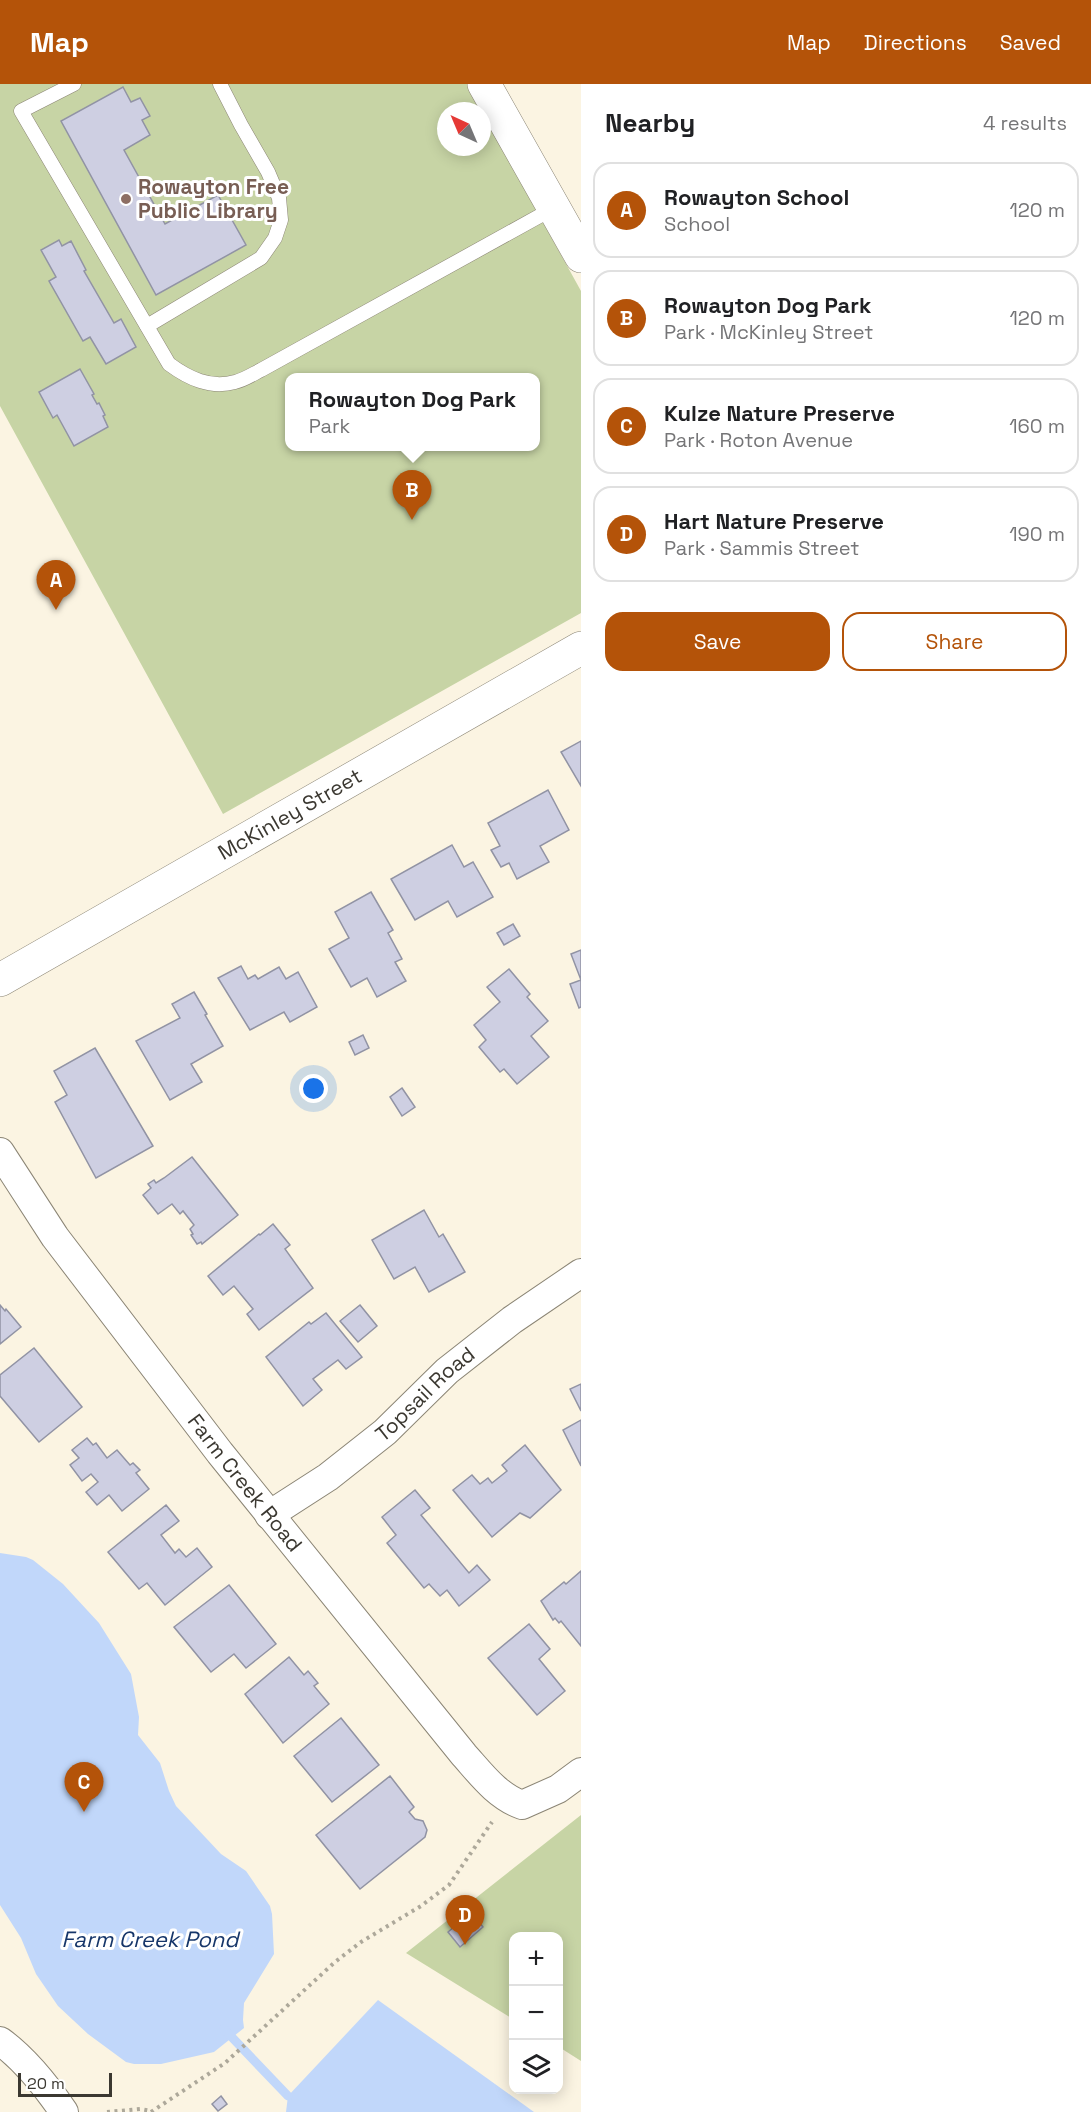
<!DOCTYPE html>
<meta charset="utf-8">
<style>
:root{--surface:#fff;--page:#f6f6f6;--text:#202124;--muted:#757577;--line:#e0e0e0;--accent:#b45309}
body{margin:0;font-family:"Space Grotesk",sans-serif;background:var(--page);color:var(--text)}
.controls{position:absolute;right:18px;bottom:18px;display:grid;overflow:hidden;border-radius:12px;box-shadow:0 3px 15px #0003}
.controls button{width:54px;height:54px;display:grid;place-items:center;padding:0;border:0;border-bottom:2px solid var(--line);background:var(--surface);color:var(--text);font:30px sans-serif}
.compass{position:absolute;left:437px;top:18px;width:54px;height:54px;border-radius:50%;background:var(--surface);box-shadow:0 3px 15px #0003;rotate:316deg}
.scale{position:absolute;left:18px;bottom:15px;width:94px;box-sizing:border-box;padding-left:6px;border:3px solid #3b3831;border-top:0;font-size:16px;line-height:21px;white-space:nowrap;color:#3b3831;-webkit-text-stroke:4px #fff;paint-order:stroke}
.you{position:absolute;left:314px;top:1005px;width:21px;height:21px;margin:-15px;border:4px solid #fff;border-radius:50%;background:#1a73e8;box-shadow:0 0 0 9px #1a73e833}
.badge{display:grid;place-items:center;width:39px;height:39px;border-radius:50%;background:var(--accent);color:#fff;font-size:20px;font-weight:700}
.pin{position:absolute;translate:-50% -50px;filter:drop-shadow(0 2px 3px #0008)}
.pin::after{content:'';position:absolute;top:32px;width:21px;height:18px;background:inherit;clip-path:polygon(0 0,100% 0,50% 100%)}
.popup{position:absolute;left:285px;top:289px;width:255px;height:78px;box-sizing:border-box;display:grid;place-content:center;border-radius:12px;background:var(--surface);filter:drop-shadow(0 2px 4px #0005);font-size:20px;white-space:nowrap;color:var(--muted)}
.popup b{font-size:22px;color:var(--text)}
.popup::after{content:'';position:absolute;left:50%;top:100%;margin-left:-12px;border:12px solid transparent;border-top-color:var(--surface)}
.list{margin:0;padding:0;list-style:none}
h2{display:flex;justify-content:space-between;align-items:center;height:78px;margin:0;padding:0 24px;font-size:26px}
h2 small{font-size:20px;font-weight:400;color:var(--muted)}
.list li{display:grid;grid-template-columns:39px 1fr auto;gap:18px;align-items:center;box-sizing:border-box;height:96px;margin:0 12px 12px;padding:0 12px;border:2px solid var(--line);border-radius:18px}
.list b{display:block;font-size:22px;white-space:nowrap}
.list p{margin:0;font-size:20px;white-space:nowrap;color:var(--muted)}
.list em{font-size:20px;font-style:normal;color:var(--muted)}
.actions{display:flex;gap:12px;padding:18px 24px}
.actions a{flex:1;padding:14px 0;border:2px solid var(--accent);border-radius:18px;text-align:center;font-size:21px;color:var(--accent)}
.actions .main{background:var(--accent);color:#fff}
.icon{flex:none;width:33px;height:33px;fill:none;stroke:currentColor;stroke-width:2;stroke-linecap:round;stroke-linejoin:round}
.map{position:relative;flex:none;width:581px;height:2028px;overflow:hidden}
header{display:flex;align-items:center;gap:36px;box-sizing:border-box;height:84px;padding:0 30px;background:var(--accent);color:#fff}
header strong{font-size:28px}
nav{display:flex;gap:33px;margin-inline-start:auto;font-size:21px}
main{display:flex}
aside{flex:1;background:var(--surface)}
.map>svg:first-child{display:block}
.green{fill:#c7d4a5;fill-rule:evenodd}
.water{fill:#c1d7fa}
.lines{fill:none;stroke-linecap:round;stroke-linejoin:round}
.stream{stroke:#c1d7fa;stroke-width:9}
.building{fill:#cecfe2;stroke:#9193a4;stroke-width:1.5}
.service-casing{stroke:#8b8575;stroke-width:15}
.minor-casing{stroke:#8b8575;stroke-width:30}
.secondary-casing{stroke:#8b8575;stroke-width:34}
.path{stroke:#ada89a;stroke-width:4;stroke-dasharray:3 4.5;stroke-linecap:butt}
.service{stroke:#fff;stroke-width:14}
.minor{stroke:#fff;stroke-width:28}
.secondary{stroke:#fff;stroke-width:33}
.education-dot{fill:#8d6e63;stroke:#fff;stroke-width:2}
.labels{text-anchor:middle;stroke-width:6;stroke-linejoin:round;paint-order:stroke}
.education-label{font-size:21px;font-weight:bold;fill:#785e54;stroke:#fff;text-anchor:start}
.street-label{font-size:21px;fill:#3b3831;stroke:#fff}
.water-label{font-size:22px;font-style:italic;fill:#16366a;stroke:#fff}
</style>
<header>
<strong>Map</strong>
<nav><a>Map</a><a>Directions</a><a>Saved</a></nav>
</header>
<main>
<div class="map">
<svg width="581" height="2028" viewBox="0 0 581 2028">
<rect width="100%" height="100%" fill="#fbf4e2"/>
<g class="green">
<path d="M0 0H467L482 27H446V63H482V28L581 207V529L223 730 0 322ZM289 294H535V362H289Z"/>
<polygon points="581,1731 581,1977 559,1963 558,1852 514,1852 513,1935 406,1869"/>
</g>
<g class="water">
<polygon points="0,1469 26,1473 33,1476 63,1500 99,1539 131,1590 139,1633 138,1651 160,1679 169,1707 176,1722 221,1770 246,1787 270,1822 272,1830 274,1870 244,1919 243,1936 244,1944 214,1968 161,1980 134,1980 126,1978 88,1950 58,1922 36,1890 21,1854 0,1821"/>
<polygon points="378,1916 534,2028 286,2028 288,2012"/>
</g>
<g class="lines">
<polyline class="stream" points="224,1945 288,2012"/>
</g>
<g class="building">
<polygon points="123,3 131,18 140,14 150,32 142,36 150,51 124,66 140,95 147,94 154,100 155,107 150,113 165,140 218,111 246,161 156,211 61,37"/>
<polygon points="59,156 62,162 71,157 86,186 84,187 114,239 121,235 136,263 106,280 90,253 83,257 49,197 56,193 41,166"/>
<polygon points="80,285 94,310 92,311 97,320 99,319 105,331 103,332 108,343 74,362 57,331 53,334 39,308"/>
<polygon points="581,657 581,702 561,668"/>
<polygon points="548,706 569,746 540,762 549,778 517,795 509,779 501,783 491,766 500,762 488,739"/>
<polygon points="452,761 464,783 473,778 493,813 457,833 448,817 415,836 391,795"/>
<polygon points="371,808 393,846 388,849 402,875 395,878 406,897 377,913 367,894 351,903 329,865 349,854 335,828"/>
<polygon points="513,840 520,852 504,861 497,849"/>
<polygon points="581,866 581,923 579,924 570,900 581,896 571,870"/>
<polygon points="241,882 248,895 255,891 258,895 279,883 286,895 298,888 317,923 290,938 284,928 250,946 218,894"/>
<polygon points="509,885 530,910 527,913 548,937 531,952 549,973 517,1000 504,985 500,988 479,963 486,956 474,941 500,918 487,903"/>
<polygon points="194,908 207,930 205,931 223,962 191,980 202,998 170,1016 136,957 180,934 172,920"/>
<polygon points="363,951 369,964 355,971 349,958"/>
<polygon points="95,964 153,1062 96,1094 55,1018 67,1011 54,987"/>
<polygon points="402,1004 415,1023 402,1032 390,1013"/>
<polygon points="192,1073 238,1131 202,1160 201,1158 197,1160 191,1151 193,1150 190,1145 194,1141 183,1127 180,1130 172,1120 158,1130 143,1111 151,1104 148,1100 154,1096 156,1099 164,1094"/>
<polygon points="424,1126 439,1153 443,1150 465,1188 429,1208 415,1183 394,1195 372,1156"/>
<polygon points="273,1140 290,1161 285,1165 313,1204 259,1246 247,1230 253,1225 234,1202 223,1211 208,1192 259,1150 260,1151"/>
<polygon points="0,1221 5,1227 6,1225 21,1243 0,1260"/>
<polygon points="360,1221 377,1242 358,1258 340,1237"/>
<polygon points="326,1229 362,1273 346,1285 338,1276 313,1295 322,1306 303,1322 266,1273 309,1238 311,1240"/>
<polygon points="34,1264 82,1323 39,1358 0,1312 0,1291"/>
<polygon points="581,1300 581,1327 570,1305"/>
<polygon points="581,1336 581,1382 563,1346"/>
<polygon points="87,1354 93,1361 96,1359 107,1374 117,1366 130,1381 133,1379 140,1386 136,1389 149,1405 122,1427 109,1411 97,1421 86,1408 98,1398 91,1390 82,1397 70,1381 79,1374 72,1366"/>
<polygon points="525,1361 561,1406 530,1434 520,1429 492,1453 453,1406 472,1391 480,1400 488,1394 492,1399 507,1387 502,1381"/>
<polygon points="415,1406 430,1424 421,1431 469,1489 477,1481 490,1496 459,1522 447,1506 440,1512 429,1500 424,1504 387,1459 396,1451 382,1433"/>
<polygon points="166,1421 179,1437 161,1451 175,1469 179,1465 186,1473 197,1464 212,1483 165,1521 147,1499 139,1505 108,1468"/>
<polygon points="581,1487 581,1562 561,1537 559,1539 555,1534 553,1536 541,1517 564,1498 566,1500"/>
<polygon points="229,1501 276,1560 246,1584 234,1570 211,1588 174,1543"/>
<polygon points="529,1540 550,1565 539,1575 565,1607 537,1631 488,1574"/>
<polygon points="289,1573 304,1591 308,1587 318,1599 314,1602 329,1620 283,1659 245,1610"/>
<polygon points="341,1634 379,1681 332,1718 294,1672"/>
<polygon points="390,1692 414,1723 409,1728 415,1735 423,1737 427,1746 425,1753 360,1805 316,1751"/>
<polygon points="471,1829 483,1843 460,1863 448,1848"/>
<polygon points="221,2012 227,2020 218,2027 212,2020"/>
</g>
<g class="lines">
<defs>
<g id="service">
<path d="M74 0 21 27 169 280C188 294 210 305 235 298 244 296 253 290 261 286L554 124"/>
<polyline points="147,242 261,174 275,154 281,136 279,114 268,88 241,41 220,0"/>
</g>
<g id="minor">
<path id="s1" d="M0 1068 55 1153 220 1369 464 1671C481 1690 497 1712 522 1721L558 1705 581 1688"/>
<path id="s2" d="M269 1431 328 1393 385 1348 447 1287 512 1236 581 1189"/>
<path d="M0 1957C25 1975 47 2003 64 2028"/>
</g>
<g id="secondary">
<polyline points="484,0 581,172"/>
<path id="s3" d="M0 896 581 564"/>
</g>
</defs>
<use href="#service" class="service-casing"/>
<use href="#minor" class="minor-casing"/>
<use href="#secondary" class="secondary-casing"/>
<g class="path">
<polyline points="107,2028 140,2025 151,2027"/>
<polyline points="151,2028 225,1979 335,1878 361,1858 421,1822 449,1801 492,1738"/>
</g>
<use href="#service" class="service"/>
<use href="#minor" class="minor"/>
<use href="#secondary" class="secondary"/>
</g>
<circle class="education-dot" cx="126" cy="115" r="6"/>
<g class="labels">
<g class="education-label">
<text x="138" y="110">Rowayton Free<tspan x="138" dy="24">Public Library</tspan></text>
</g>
<g class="street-label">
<text dy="7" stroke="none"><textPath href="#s3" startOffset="334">McKinley Street</textPath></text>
<text dy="7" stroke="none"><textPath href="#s2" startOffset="198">Topsail Road</textPath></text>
<text dy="7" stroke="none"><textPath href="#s1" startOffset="412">Farm Creek Road</textPath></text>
</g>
<g class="water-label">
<text x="150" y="1863">Farm Creek Pond</text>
</g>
</g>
</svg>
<div class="controls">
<button>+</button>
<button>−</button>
<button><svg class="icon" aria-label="layers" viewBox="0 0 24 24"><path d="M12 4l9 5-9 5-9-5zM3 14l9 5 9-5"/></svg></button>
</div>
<svg class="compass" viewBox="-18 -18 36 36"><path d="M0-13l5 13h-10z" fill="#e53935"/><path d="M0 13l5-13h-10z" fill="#757577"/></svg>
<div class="scale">20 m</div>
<div class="you"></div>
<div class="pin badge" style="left:56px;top:526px">A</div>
<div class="pin badge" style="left:412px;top:436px">B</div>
<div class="popup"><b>Rowayton Dog Park</b>Park</div>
<div class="pin badge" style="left:84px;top:1728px">C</div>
<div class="pin badge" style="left:465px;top:1861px">D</div>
</div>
<aside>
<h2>Nearby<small>4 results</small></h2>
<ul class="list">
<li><span class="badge">A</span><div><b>Rowayton School</b><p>School</p></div><em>120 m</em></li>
<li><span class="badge">B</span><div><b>Rowayton Dog Park</b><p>Park · McKinley Street</p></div><em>120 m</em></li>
<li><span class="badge">C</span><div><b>Kulze Nature Preserve</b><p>Park · Roton Avenue</p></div><em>160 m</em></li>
<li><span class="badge">D</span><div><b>Hart Nature Preserve</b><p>Park · Sammis Street</p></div><em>190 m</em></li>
</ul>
<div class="actions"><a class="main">Save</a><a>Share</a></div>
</aside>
</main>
